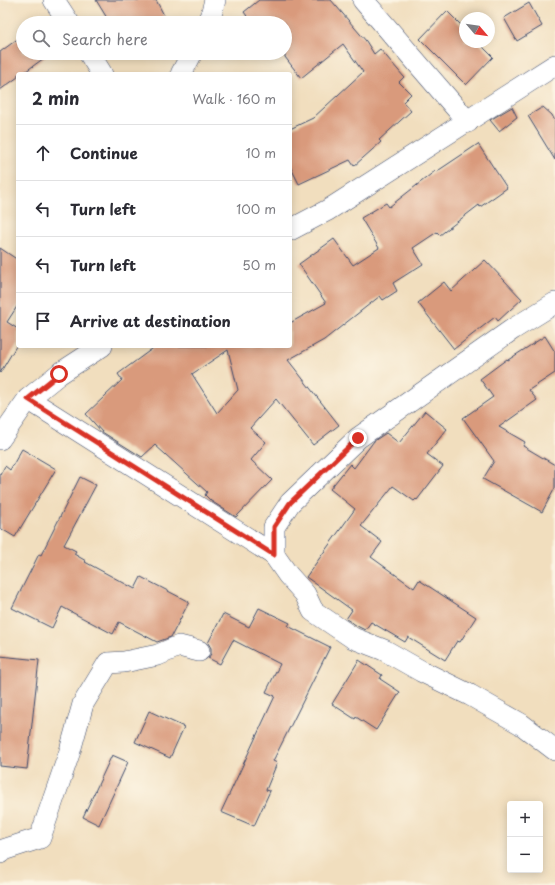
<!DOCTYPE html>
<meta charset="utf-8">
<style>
:root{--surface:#fff;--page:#f7f7f7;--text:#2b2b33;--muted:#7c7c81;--line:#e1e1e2}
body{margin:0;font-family:"Playpen Sans",sans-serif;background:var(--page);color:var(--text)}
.controls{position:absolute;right:12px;bottom:12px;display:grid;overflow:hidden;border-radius:4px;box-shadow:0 2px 10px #0003}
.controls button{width:36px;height:36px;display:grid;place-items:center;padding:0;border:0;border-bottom:1px solid var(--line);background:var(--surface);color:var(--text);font:20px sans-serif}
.compass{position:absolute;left:459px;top:12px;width:36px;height:36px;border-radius:50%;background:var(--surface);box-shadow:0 2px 10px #0003;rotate:119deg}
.stop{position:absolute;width:12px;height:12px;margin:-9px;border:3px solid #d93025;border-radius:50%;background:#fff}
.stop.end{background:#d93025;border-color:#fff;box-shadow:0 1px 4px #0008}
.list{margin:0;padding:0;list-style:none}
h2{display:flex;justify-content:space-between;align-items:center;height:52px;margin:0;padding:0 16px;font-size:17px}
h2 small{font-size:13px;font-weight:400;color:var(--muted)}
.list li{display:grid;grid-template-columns:26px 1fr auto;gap:12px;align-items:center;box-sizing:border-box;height:56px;padding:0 16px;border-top:1px solid var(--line)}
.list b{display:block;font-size:15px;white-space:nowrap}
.list em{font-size:13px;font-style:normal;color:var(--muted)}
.icon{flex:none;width:22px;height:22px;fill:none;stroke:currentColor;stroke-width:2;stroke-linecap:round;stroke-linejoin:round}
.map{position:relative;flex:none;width:555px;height:885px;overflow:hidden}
.search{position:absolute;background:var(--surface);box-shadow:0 2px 10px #0003;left:16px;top:16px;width:276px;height:44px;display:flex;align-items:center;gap:10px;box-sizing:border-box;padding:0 14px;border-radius:22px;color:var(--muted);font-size:15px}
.panel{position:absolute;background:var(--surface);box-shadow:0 2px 10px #0003;left:16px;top:72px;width:276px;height:276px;border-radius:4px}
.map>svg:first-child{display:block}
.building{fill:#d99a7c;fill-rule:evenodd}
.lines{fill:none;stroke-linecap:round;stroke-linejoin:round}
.street-casing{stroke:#3b496c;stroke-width:22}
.street{stroke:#fff;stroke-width:21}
.route{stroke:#d93025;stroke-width:5}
</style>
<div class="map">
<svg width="555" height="885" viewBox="0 0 555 885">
<rect width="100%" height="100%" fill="#fcf5e5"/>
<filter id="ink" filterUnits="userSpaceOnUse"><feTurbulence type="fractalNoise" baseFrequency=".025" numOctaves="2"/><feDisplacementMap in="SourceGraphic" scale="8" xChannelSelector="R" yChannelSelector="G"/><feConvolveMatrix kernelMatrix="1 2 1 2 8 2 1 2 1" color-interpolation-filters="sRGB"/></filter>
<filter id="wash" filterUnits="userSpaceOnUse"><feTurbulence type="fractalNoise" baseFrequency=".012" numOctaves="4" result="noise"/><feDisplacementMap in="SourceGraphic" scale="16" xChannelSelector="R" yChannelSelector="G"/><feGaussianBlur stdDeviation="0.9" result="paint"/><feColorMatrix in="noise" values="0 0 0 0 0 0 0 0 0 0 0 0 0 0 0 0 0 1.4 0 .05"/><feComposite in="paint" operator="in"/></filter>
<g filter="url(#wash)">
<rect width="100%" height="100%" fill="#f1debe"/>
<g id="blocks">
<g class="building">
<polygon points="96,0 156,0 168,23 110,23"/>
<polygon points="259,0 331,0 366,41 374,54 380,49 404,77 399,82 411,94 403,102 411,111 379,140 381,142 354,166 350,160 299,184 290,166 290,129 313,118 363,72 343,44 301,78 285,57 285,23 252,23 244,12"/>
<polygon points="529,3 542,26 517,41 504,18"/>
<polygon points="447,11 465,29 465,42 478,42 493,57 466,85 420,39"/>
<polygon points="23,35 23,53 51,53 22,74 18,74 18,77 0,90 0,52"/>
<polygon points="512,107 517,117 499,131 490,120"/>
<polygon points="543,107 552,115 555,121 555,160 528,116"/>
<path d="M478 144 507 188 480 207 479 205 440 235 437 232 413 248 423 264 393 283 397 291 383 300 380 296 324 340 288 360 339 425 313 445 276 399 250 428 266 442 251 460 272 480 236 517 211 501 205 495 207 492 155 445 142 457 102 432 86 414 122 380 118 374 156 346H290V323L326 303 299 264 334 239 353 265 379 248 361 218 386 203 389 207 435 171 436 172ZM228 350 238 390 217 413 192 374Z"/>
<polygon points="0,248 18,260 18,305 7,322 18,329 18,343 0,373"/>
<polygon points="485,260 522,299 498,321 495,317 454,349 418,303 444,282 451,291"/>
<polygon points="545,336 555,352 555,373 529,390 537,400 499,427 525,442 523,446 555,465 555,488 542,512 483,479 494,461 463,418 493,397 480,379 507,359 508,360"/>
<polygon points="425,411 447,429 427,454 443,466 417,500 416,499 414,501 393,486 361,526 382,542 371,557 414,588 419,580 476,617 460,642 457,641 445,660 408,637 405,642 371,622 365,630 359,627 346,619 352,610 306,577 355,509 330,489 350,464 354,468 374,441 386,433 399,443"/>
<polygon points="22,449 56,469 15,537 0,528 0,475 5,466 10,470"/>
<polygon points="80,477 96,485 64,545 76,551 74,554 86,561 85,562 135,589 141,577 189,602 171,637 157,642 119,622 113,634 62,607 52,628 12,608 39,554 41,555"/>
<polygon points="259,608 290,623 288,626 330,647 273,761 277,763 266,790 270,791 254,826 221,812 275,696 266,692 280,664 233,640 220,664 208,658 211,654 211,648 208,643 223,614 249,627"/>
<polygon points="0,656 39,660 27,769 0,766"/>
<polygon points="359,660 382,675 380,679 400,692 376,730 356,717 355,719 332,704"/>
<polygon points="149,711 184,727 170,758 135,742"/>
<polygon points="112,755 128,762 99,825 83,817"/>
</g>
</g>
</g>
<g filter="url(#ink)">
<use href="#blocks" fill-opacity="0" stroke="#3b496c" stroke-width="1"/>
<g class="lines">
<defs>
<g id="street">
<polyline points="54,0 69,23"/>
<polyline points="363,0 468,122"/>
<polyline points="207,23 211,15 215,0"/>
<polyline points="89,53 102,74"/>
<polyline points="181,74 192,53"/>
<polyline points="290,230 328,210 555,65"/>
<polyline points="28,399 274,555 288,575 305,594 313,611 353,638 384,650 421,671 470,695 521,724 555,750"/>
<polyline points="0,439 28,399 59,374 102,346"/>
<polyline points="274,555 274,527 290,503 358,438 513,329 555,303"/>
<polyline points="0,853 3,850 40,838 70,751 83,704 108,663 124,662 158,655 179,646 199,651"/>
</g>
</defs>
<use href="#street" class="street-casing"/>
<use href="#street" class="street"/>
</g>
</g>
<g class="lines" filter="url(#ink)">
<polyline class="route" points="59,374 28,399 274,555 274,527 290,503 358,438"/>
</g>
</svg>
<div class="controls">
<button>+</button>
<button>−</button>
</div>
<svg class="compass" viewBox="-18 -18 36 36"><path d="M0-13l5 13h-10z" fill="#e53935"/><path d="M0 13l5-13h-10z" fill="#7c7c81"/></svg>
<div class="stop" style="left:59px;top:374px"></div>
<div class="stop end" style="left:358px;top:438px"></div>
<div class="search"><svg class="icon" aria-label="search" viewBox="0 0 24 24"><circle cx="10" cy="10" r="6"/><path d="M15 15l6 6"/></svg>Search here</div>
<section class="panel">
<h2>2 min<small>Walk · 160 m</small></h2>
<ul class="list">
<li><svg class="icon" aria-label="ahead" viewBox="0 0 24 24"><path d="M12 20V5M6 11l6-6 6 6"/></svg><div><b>Continue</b></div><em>10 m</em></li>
<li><svg class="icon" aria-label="left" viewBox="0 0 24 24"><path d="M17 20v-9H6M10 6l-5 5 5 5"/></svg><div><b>Turn left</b></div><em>100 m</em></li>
<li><svg class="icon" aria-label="left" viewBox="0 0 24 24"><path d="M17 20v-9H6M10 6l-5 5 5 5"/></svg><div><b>Turn left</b></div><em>50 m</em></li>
<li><svg class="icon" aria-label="arrive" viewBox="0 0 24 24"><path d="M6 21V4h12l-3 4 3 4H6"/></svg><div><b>Arrive at destination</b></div></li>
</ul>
</section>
</div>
